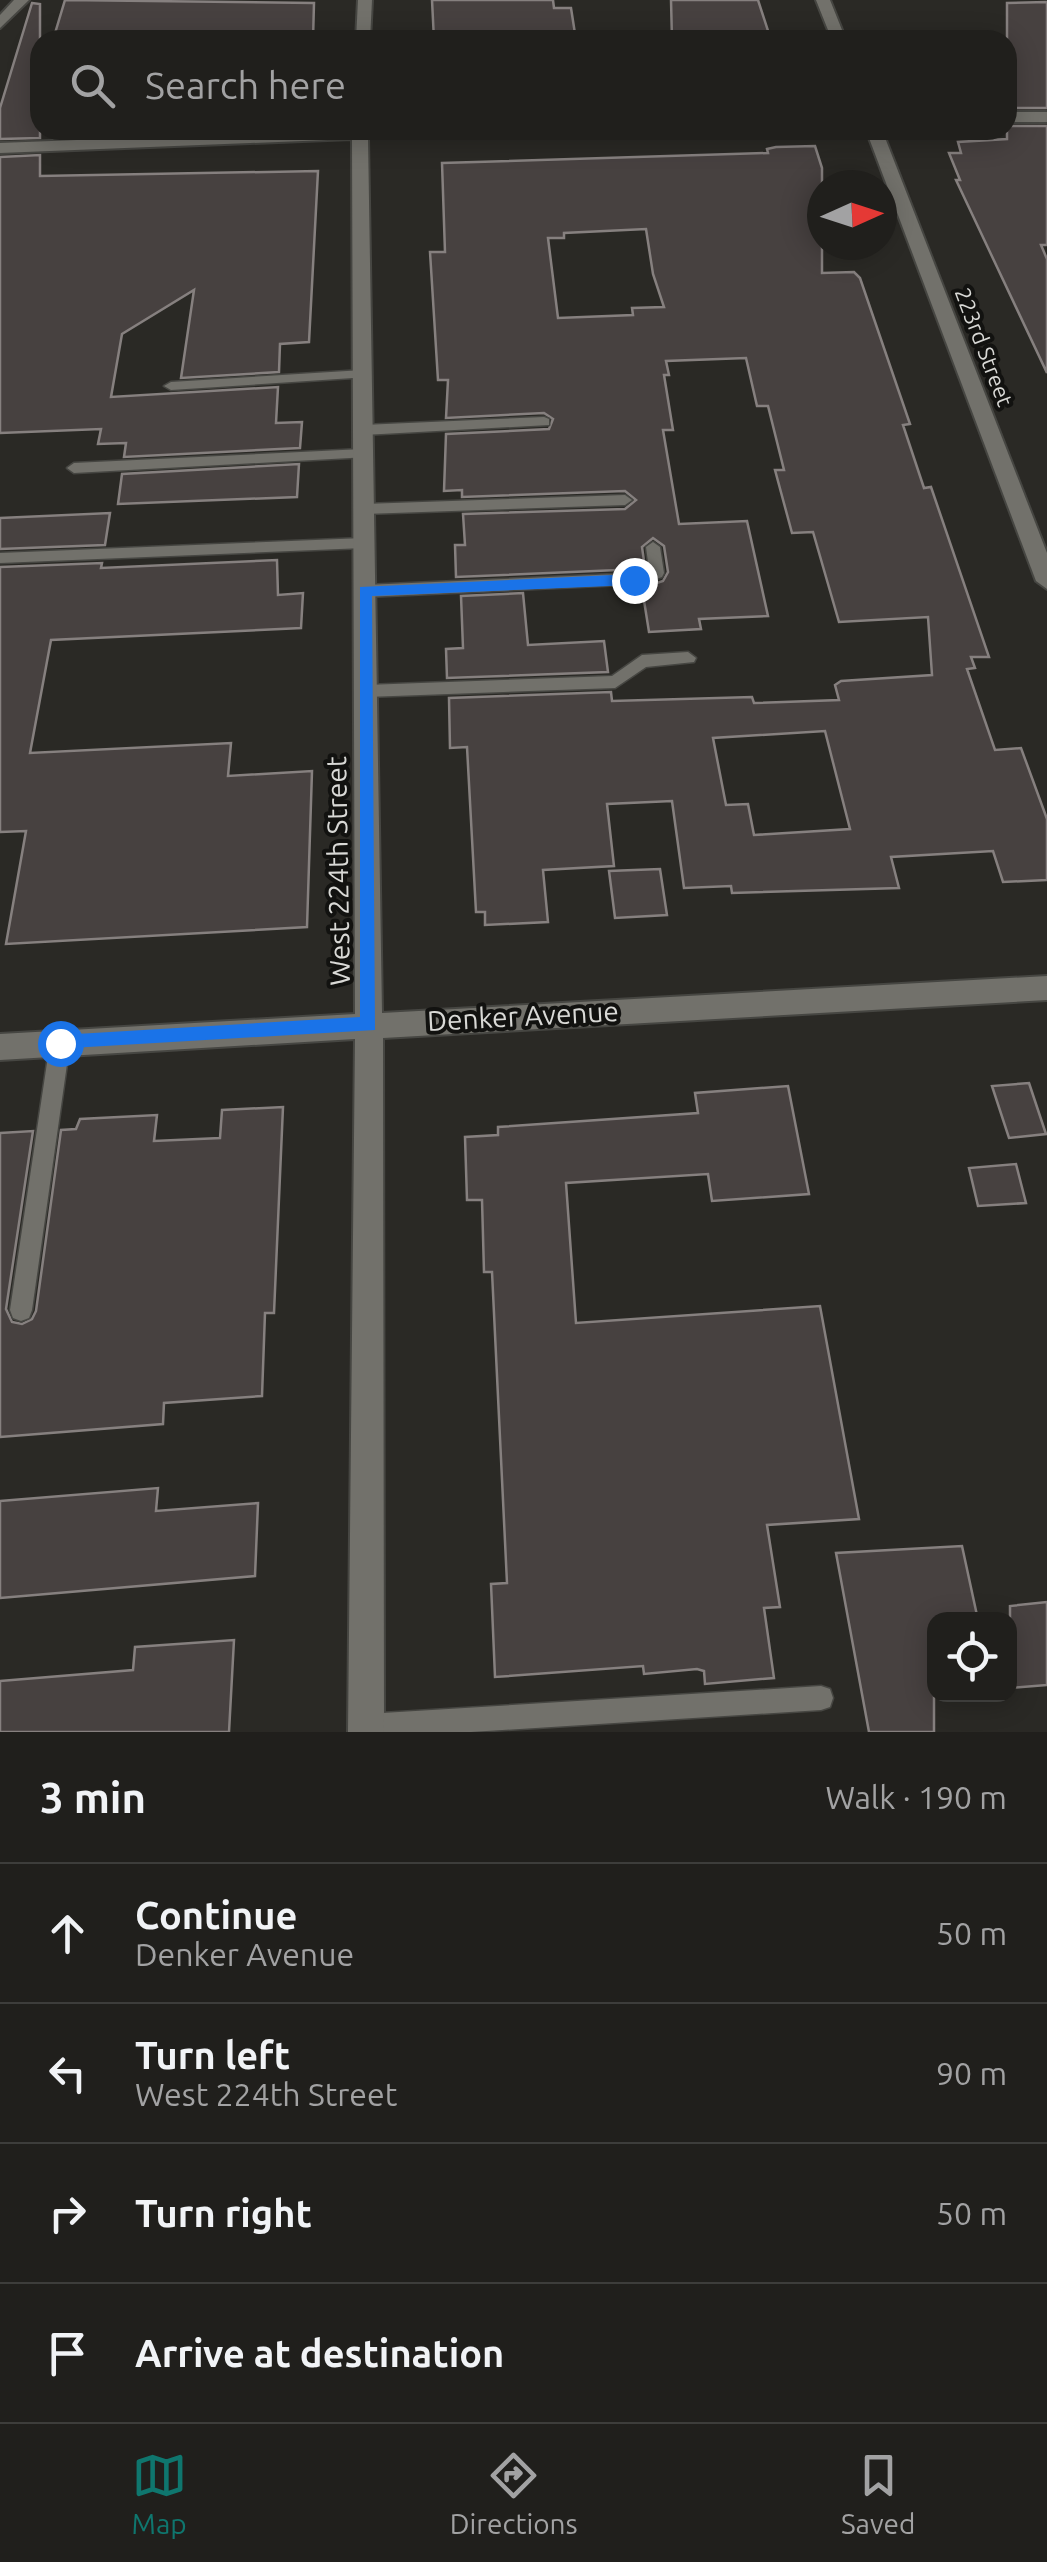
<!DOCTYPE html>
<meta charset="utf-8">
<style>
:root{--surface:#201f1c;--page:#282725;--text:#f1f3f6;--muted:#a2a2a3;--line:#3d3d3b;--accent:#0f766e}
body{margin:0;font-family:Ubuntu,sans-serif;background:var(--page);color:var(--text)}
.controls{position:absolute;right:30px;bottom:30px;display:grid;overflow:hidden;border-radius:20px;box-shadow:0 5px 25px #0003}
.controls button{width:90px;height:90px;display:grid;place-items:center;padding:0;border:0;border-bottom:2px solid var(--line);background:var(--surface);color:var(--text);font:50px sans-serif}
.compass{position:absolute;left:807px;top:170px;width:90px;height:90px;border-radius:50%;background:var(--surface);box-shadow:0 5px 25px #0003;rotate:87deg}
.stop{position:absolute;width:30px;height:30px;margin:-22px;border:8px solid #1a73e8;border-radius:50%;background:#fff}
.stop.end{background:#1a73e8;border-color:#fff;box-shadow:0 2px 10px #0008}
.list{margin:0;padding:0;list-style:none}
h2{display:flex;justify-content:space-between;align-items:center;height:130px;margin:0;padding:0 40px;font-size:42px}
h2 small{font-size:32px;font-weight:400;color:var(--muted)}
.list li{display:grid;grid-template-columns:65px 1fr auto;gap:30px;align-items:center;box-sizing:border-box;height:140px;padding:0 40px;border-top:2px solid var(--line)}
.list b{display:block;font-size:38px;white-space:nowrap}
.list p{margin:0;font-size:32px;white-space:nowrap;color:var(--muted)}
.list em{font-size:32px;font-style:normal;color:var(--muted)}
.icon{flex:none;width:55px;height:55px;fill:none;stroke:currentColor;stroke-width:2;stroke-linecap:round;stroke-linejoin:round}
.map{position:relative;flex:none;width:1047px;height:1732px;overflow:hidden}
.search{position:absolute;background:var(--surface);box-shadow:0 5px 25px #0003;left:30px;right:30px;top:30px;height:110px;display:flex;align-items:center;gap:25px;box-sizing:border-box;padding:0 35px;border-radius:30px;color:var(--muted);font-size:38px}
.sheet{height:690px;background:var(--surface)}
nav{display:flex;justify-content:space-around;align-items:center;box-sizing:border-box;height:140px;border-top:2px solid var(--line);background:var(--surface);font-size:28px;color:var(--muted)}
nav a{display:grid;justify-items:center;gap:5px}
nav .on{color:var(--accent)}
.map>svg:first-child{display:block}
.building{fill:#474140;stroke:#86807f;stroke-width:2.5;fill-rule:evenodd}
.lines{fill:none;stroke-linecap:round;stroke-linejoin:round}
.lane-casing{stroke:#464642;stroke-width:3}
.street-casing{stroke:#464642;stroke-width:4}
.secondary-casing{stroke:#464642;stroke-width:4}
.lane{fill:#72716b;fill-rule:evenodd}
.street{fill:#72716b;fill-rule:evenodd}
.secondary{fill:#72716b;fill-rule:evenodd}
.route{fill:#1a73e8}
.labels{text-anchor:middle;stroke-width:8;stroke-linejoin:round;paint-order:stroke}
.far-street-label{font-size:22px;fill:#d9d9d6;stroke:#121210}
.street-label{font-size:28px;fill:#d9d9d6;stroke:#121210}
</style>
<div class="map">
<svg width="1047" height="1732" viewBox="0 0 1047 1732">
<rect width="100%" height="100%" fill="#2a2925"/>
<g class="building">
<polygon points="65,0 314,3 313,40 53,40"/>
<polygon points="432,0 553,0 554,8 571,8 576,40 434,40"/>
<polygon points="671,0 758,0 771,40 672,40"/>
<polygon points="1047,2 1047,108 1007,108 1007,3"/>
<polygon points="32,3 40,4 40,138 0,139 0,108"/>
<polygon points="1007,126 1047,126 1047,245 1041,245 1047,259 1047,373 956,180 960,180 949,153 961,153 958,142 1007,139"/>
<path d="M815 146 822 168V273L854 272 860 278 910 424 903 425 924 488 931 487 989 657H971L975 668 967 669 995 750 1021 748 1047 819V880L1003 882 993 851 891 857 899 888 732 893 731 886 684 888 672 801 607 804 614 866 543 870 548 922 485 925V912H476L467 747 450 748 449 698 611 692 612 701 752 697 754 703 839 700 835 685 841 681 932 675 928 617 839 622 813 532 792 533 775 470H784L768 406H757L746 358 666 361 669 375H664L673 430H663L679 524 747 521 768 616 699 619 701 629 649 632 642 588 663 581 668 572 664 546 653 538 642 547 645 568 641 569 456 577 455 545H465L463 514 625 509 636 500 625 491 462 497V490L444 491 446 434 549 429 553 419 544 413 446 418 448 380H438L430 252H445L442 163 768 153 767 149 776 147ZM646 229 653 274 664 307 632 308 633 315 558 318 548 238H564V233ZM825 731 850 829 754 835 748 804 726 805 713 738Z"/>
<polygon points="40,155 40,176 318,171 309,342 280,344 279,372 181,378 194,290 122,334 111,397 278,387 276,423 302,422 300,448 124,457 126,443 98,444 101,429 0,433 0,157"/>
<polygon points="299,464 297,497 118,504 122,474"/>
<polygon points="110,513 105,545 0,549 0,518"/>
<polygon points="277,560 278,595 303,593 301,628 51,640 30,753 231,743 228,776 312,771 307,927 6,944 26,831 0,832 0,567 102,563 101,568"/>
<polygon points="523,593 528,645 604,641 608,672 447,678 446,649 463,648 461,596"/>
<polygon points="660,869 667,915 615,918 609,871"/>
<polygon points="1029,1083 1046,1134 1009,1138 992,1086"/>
<polygon points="788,1086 809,1194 712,1201 708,1174 566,1183 576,1323 820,1306 859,1519 767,1525 780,1607 764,1608 774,1678 705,1684 704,1671 697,1669 644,1674 643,1666 495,1677 491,1584 507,1583 492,1272 484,1272 482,1200 467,1200 465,1137 498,1135 498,1127 698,1113 695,1093"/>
<polygon points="283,1107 274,1313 265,1313 262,1396 164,1403 163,1424 0,1437 0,1133 33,1131 6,1309 12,1322 22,1324 32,1319 36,1311 61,1130 76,1129 80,1119 157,1115 154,1141 220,1138 222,1110"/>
<polygon points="1016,1164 1026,1203 978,1206 969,1168"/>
<polygon points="158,1488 156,1511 258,1503 255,1576 0,1598 0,1501"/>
<polygon points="962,1546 978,1620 934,1620 934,1732 869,1732 836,1553"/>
<polygon points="1047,1602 1047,1685 1010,1688 1010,1606"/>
<polygon points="234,1640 229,1732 0,1732 0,1681 133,1670 135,1647"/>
</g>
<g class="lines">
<defs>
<g id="lane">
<polygon points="363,370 368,371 368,377 171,390 164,386 171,382"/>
<polygon points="544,417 549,419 549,425 363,435 356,430 363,425"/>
<polygon points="363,449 368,451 368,457 74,473 67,468 74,463"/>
<polygon points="625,495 632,500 625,505 364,514 357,509 364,504"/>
<polygon points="364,538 371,543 364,548 0,563 0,553"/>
<polygon points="653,542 660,547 664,573 662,577 643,584 365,597 357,591 365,585 642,573 649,570 646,547"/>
<polygon points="688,652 696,658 694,662 646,667 615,688 366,697 358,691 366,685 612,676 642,655"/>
<polygon points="60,1034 67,1037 70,1043 32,1310 29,1318 21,1321 13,1318 10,1310 50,1043 53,1037"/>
<polygon points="821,1686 830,1689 833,1698 830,1707 821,1710 471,1732 356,1732 354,1726 357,1717 366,1714"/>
</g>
<g id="street">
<polygon points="358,0 372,0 370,40 356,40"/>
<rect x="1007" y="112" width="40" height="10"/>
<polygon points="333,130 461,130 453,135 368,138 382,1013 1047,976 1047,1000 383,1038 384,1732 348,1732 355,1039 0,1060 0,1034 355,1014 352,139 0,153 0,143"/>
</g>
<g id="secondary">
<polygon points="14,0 29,0 0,28 0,15"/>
<polygon points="816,0 830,0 846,40 832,40"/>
<polygon points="866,130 882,130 1047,553 1047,589 1036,581"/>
</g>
</defs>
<use href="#lane" class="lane-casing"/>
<use href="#street" class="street-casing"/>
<use href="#secondary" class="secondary-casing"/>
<use href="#lane" class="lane"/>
<use href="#street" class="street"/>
<use href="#secondary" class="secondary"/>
</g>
<polygon class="route" points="634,574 640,580 634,585 372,596 375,1030 54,1049 51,1043 60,1035 360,1017 360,587"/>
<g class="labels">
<g class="far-street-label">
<text transform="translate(984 347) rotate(69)" y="8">223rd Street</text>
</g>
<g class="street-label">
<text transform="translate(338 871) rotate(-91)" y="10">West 224th Street</text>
<text transform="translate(523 1016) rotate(-3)" y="10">Denker Avenue</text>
</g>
</g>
</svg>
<div class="controls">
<button><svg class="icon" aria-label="locate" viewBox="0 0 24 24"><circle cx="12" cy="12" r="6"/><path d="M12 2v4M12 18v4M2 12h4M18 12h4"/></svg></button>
</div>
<svg class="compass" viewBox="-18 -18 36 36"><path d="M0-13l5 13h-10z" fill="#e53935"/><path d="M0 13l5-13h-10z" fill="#a2a2a3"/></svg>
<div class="stop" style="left:60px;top:1043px"></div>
<div class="stop end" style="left:634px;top:580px"></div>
<div class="search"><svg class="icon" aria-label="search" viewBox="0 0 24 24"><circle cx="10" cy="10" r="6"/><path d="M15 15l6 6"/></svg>Search here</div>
</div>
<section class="sheet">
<h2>3 min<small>Walk · 190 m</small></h2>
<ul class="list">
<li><svg class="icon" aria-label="ahead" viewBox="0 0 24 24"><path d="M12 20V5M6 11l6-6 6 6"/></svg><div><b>Continue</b><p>Denker Avenue</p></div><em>50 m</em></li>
<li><svg class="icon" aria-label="left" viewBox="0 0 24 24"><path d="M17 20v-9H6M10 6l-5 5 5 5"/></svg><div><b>Turn left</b><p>West 224th Street</p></div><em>90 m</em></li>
<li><svg class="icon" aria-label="right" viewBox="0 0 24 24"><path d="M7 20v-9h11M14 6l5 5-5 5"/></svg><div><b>Turn right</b></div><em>50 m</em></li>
<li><svg class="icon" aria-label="arrive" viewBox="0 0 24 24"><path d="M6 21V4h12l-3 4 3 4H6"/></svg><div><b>Arrive at destination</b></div></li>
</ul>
</section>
<nav>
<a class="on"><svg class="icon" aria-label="map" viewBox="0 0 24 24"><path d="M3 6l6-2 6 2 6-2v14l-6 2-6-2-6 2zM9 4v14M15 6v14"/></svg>Map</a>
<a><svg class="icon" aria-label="directions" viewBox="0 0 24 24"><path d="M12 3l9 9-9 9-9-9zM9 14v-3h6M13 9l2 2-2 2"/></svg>Directions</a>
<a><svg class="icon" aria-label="saved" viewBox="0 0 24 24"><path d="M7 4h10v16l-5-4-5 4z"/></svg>Saved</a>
</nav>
